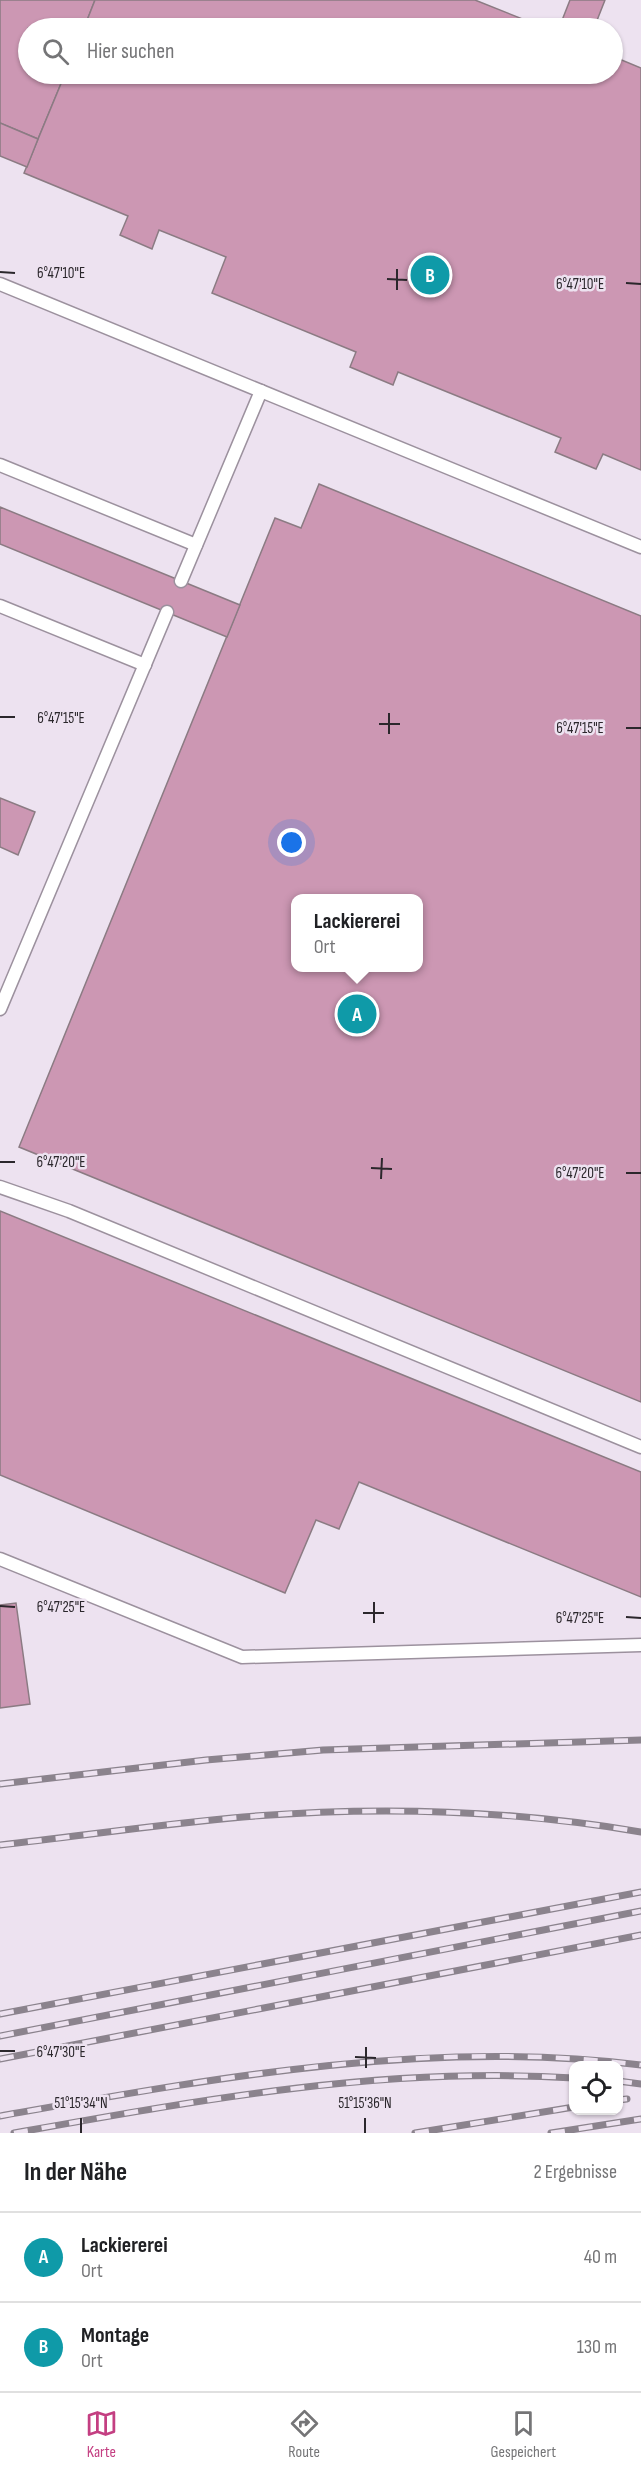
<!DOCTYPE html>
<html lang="de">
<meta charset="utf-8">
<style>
:root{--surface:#fff;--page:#f6f6f6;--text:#202124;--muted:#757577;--line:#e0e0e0;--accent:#c43f82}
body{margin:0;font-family:"Sofia Sans Condensed",sans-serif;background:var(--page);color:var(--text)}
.controls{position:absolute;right:18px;bottom:18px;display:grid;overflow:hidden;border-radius:12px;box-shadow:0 2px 4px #0004}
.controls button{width:54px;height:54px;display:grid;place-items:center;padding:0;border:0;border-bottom:2px solid var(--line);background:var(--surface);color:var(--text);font:30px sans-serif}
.you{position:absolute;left:292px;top:843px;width:21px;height:21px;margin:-15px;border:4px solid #fff;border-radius:50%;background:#1a73e8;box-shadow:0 0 0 9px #1a73e833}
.badge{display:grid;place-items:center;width:39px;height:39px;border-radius:50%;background:var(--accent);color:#fff;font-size:20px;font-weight:700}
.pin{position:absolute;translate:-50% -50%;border:3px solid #fff;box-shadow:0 2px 6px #0006}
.popup{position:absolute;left:291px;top:894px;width:132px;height:78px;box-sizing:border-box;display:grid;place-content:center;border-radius:12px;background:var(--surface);filter:drop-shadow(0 2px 4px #0005);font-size:20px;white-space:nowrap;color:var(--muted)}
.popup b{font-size:22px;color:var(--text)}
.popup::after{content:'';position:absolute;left:50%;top:100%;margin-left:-12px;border:12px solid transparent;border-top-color:var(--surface)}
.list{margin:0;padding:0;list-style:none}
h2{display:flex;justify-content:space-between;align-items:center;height:78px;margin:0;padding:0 24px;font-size:26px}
h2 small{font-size:20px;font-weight:400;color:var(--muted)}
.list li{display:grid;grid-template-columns:39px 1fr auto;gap:18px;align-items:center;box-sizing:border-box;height:90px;padding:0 24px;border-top:2px solid var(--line)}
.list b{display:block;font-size:22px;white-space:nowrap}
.list p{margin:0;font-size:20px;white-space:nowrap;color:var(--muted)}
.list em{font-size:20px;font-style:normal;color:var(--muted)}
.icon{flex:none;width:33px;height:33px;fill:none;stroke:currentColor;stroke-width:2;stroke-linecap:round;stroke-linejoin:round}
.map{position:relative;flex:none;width:641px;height:2133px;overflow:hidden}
.search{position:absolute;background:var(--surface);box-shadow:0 2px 4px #0004;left:18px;right:18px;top:18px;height:66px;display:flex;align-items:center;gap:15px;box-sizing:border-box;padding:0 21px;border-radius:33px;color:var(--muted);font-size:22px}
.sheet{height:258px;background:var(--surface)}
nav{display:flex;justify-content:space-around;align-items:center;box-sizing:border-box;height:84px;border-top:2px solid var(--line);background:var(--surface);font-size:16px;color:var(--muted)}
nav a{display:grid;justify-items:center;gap:3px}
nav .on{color:var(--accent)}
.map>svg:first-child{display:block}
.building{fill:#cc97b3;stroke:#8b7b83;stroke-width:1.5;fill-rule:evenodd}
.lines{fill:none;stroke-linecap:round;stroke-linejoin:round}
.lane-casing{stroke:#9c919e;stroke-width:15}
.lane{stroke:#fff;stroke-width:12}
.rail-casing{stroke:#8b838d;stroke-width:7}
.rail{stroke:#ede2f0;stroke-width:4.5;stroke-dasharray:14;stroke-linecap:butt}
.ticks{fill:none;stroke:#2b272c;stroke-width:2}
.ticks-label{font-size:15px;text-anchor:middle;fill:#2b272c;stroke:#ede2f0;stroke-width:5;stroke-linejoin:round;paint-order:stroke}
</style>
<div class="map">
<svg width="641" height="2133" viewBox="0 0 641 2133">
<rect width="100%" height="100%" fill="#ede2f0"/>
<g class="building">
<polygon points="0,0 95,0 84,28 28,28 28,74 65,74 38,139 0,123"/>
<polygon points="95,0 475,0 545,28 84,28"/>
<polygon points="570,0 605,0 594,28 559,28"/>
<polygon points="612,56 641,68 641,470 603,454 596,469 555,452 561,438 398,372 393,385 350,367 356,352 212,293 226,257 159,230 152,249 120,235 128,216 24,173 65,74 612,74"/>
<polygon points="0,123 38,139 27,167 0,156"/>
<path d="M319 484 641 616V1402L19 1147 275 518 301 528ZM296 898H418V968H296Z"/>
<polygon points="0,507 240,605 227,637 0,544"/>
<polygon points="0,798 35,812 18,855 0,847"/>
<polygon points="0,1211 641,1472 641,1597 359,1482 339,1529 316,1520 285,1593 0,1475"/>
<polygon points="16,1603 30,1704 0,1708 0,1605"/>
</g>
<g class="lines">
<defs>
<g id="lane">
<polyline points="0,284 641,547"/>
<polyline points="0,465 196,545"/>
<polyline points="181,581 261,391"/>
<polyline points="0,606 145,665"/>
<polyline points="0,1009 167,612"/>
<polyline points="0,1187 69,1211 641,1447"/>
<polyline points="0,1559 242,1657 641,1645"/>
</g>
</defs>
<use href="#lane" class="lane-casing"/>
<use href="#lane" class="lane"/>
<defs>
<g id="rail">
<polyline points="0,1784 206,1760 323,1750 641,1740"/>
<path d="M0 1845C81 1836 162 1824 243 1817 374 1806 512 1810 641 1832"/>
<polyline points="0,2014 641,1892"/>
<polyline points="0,2036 641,1911"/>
<polyline points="0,2059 641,1935"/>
<polyline points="618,2081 641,2084"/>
<polyline points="618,2100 627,2099"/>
<path d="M0 2116C209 2079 428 2038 641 2065"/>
<path d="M14 2133C199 2100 385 2066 574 2078"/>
<polyline points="415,2133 574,2107"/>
<polyline points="551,2133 641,2119"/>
</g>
</defs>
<use href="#rail" class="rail-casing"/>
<use href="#rail" class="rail"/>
</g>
<path class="ticks" d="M0 272 15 273M387 279 407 280M626 283 641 284M397 290V269M0 717H15M379 724H400M626 728H641M389 734V713M0 1162H15M371 1168 392 1169M626 1173H641M381 1179 382 1158M0 1606 15 1607M363 1613H384M626 1617 641 1618M374 1623V1602M0 2051H15M355 2057 376 2058M366 2068V2047M81 2133V2118M365 2133V2118"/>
<g class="ticks-label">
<text x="61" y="278">6°47'10"E</text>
<text x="580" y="289">6°47'10"E</text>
<text x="61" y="723">6°47'15"E</text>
<text x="580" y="733">6°47'15"E</text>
<text x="61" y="1167">6°47'20"E</text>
<text x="580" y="1178">6°47'20"E</text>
<text x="61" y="1612">6°47'25"E</text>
<text x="580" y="1623">6°47'25"E</text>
<text x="61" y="2057">6°47'30"E</text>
<text x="81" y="2108">51°15'34"N</text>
<text x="365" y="2108">51°15'36"N</text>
</g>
</svg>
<div class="controls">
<button><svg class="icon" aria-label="locate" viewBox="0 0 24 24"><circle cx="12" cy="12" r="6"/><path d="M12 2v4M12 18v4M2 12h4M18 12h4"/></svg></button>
</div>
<div class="you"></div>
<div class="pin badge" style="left:357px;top:1014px;background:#0f9aa8">A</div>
<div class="popup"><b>Lackiererei</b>Ort</div>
<div class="pin badge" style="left:430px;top:275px;background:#0f9aa8">B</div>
<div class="search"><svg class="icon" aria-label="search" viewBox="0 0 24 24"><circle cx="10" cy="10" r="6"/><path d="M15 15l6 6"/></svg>Hier suchen</div>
</div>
<section class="sheet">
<h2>In der Nähe<small>2 Ergebnisse</small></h2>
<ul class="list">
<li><span class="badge" style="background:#0f9aa8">A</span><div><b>Lackiererei</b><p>Ort</p></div><em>40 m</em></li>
<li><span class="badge" style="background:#0f9aa8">B</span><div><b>Montage</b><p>Ort</p></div><em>130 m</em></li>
</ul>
</section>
<nav>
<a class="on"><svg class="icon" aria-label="map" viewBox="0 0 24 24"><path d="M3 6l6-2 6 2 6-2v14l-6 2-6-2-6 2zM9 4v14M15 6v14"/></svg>Karte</a>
<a><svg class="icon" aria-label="directions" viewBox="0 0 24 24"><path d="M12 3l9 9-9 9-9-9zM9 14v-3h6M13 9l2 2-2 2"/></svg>Route</a>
<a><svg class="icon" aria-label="saved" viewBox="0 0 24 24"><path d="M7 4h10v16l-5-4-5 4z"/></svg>Gespeichert</a>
</nav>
